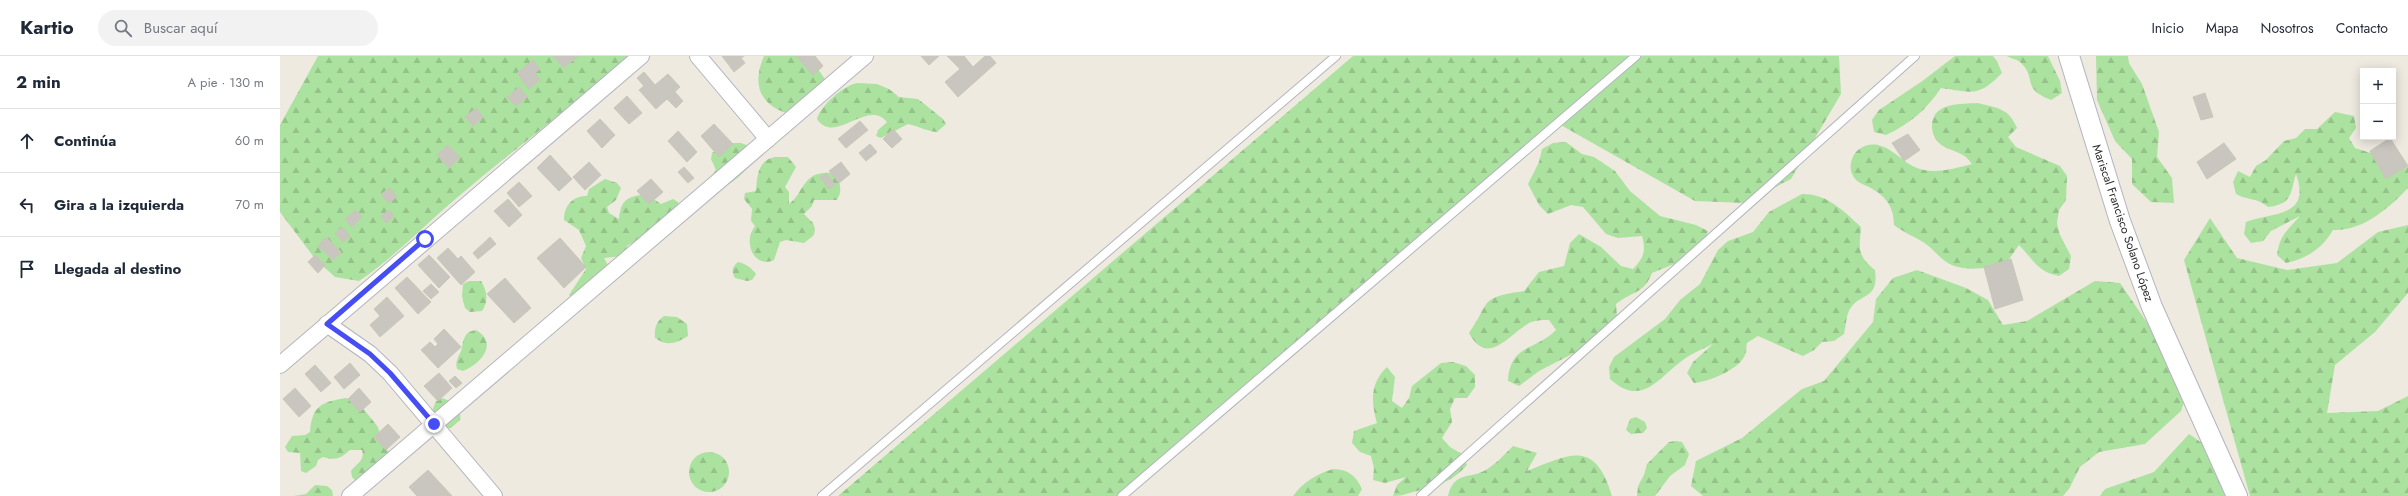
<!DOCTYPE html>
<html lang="es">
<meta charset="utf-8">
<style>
:root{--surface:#fff;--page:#f2f2f3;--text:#1f2937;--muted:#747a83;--line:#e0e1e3}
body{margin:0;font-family:Jost,sans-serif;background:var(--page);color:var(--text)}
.controls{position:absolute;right:12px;top:12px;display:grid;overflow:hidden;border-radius:0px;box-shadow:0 2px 10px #0003}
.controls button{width:36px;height:36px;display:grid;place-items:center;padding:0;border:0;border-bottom:1px solid var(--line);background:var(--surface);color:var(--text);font:20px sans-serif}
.stop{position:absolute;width:12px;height:12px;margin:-9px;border:3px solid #474df4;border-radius:50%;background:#fff}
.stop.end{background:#474df4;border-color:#fff;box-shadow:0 1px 4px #0008}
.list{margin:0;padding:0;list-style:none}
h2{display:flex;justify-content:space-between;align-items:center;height:52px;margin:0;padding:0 16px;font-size:17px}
h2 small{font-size:13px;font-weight:400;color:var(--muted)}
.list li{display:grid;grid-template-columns:26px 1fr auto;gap:12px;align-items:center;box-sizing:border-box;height:64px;padding:0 16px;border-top:1px solid var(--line)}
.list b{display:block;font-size:15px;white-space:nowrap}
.list em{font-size:13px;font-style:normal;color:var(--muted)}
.icon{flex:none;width:22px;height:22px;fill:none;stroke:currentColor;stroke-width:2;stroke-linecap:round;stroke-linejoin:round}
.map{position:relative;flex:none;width:2128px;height:440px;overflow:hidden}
header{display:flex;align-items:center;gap:24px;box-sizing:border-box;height:56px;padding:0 20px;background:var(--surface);border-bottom:1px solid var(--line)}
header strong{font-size:19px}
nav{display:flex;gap:22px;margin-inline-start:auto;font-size:14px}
.search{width:280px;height:36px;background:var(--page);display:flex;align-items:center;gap:10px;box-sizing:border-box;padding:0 14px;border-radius:22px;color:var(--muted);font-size:15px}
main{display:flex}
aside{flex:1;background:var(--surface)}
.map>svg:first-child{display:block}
.forest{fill:url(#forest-firs)}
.building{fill:#c9c6bf;stroke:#c9c6b9}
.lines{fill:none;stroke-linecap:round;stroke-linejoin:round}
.service-casing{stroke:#b3b4bf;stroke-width:10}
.minor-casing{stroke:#b3b4bf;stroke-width:18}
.tertiary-casing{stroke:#b3b4bf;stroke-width:22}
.service{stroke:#fff;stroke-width:8}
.minor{stroke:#fff;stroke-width:16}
.tertiary{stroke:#fff;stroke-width:20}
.route{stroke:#474df4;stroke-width:5}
.labels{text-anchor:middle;stroke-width:4;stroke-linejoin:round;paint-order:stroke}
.street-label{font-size:12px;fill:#2d2d2d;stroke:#fff}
</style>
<header>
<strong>Kartio</strong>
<div class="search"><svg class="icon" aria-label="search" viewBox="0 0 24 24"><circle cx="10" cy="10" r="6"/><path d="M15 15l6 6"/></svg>Buscar aquí</div>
<nav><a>Inicio</a><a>Mapa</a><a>Nosotros</a><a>Contacto</a></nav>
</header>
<main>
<aside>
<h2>2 min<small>A pie · 130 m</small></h2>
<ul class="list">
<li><svg class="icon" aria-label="ahead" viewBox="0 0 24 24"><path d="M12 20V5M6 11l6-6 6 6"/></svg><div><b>Continúa</b></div><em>60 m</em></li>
<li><svg class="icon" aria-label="left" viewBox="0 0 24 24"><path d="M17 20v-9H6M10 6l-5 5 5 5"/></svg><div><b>Gira a la izquierda</b></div><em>70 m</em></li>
<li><svg class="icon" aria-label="arrive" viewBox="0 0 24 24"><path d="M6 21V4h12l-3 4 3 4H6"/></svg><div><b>Llegada al destino</b></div></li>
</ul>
</aside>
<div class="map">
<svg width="2128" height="440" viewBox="0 0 2128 440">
<defs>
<pattern id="forest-firs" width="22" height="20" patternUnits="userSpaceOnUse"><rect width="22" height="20" fill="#ace29f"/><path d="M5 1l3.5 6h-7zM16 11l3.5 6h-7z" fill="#94c289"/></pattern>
</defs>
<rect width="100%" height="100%" fill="#eeeae0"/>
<g class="forest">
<path d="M38 0H355C296 46 236 92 179 140 145 168 115 201 79 225L55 221 36 204 0 156V69Z"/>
<path d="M484 0H529L549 29 506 57C477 47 473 25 484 0Z"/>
<polygon points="1073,0 1559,0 1561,38 1511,123 1465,147 1415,145 1279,68 840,440 558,440"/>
<path d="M1675 0H1713L1717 5 1722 17C1698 42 1692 36 1661 32 1646 54 1630 68 1606 79L1594 76 1592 64 1599 54 1641 26Z"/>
<path d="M1727 0H1768L1780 25 1782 37 1771 44C1741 33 1757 22 1741 7 1738 3 1731 3 1727 0Z"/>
<polygon points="1816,0 1848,0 1849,7 1862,28 1879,76 1877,101 1892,122 1894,147 1871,146 1852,128 1852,103 1835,85 1817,44"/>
<path d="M577 27 597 28 609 33 619 41 638 43 663 63 666 68 657 76C645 75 639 70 628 68L601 82 596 80 598 74 607 66C587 42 555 90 537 63 541 49 563 30 577 27Z"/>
<path d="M1698 47C1717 52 1729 52 1737 72L1728 81 1736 91 1780 110 1787 120 1786 144 1779 154 1777 167 1780 179 1791 200 1789 213 1779 220C1757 216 1754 204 1739 189L1725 209C1706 212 1681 217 1665 205 1658 200 1653 193 1646 188 1636 181 1624 177 1614 169 1614 151 1606 140 1589 131 1585 129 1579 127 1576 124 1571 118 1570 113 1571 107 1573 93 1588 85 1601 90 1617 95 1626 111 1644 114 1660 117 1676 112 1692 108 1682 93 1670 97 1659 87 1654 82 1652 76 1652 70 1652 46 1681 48 1698 47Z"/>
<path d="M2055 56 2074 60 2076 72 2069 82 2075 92 2100 100 2119 115 2128 111V132C2108 153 2083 175 2053 174 2043 192 2026 203 2006 207L1997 199C2000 178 2007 175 2020 160L1991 175 1983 185 1971 187 1964 178 1966 166C1991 156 2032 162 2016 118 2010 137 2013 148 1988 151 1976 141 1969 145 1956 138L1953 126 1958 115 1970 121 1976 110 1986 104 2004 85 2016 82 2025 73H2037Z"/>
<path d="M1286 86 1302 98 1314 101 1335 115 1350 135 1380 160 1416 169 1428 175 1424 187 1394 208 1372 217C1364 238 1352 235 1336 248L1337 261 1302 293 1259 315 1239 330 1228 325C1230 288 1255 295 1276 274L1269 264C1261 264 1253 264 1246 269 1226 282 1207 310 1189 277 1212 244 1198 242 1244 235L1259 216 1284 210 1290 187 1299 178 1321 191 1341 210 1353 213C1364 202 1366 195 1362 180L1338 182 1326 178 1303 151 1291 149 1268 158 1259 149 1248 128 1259 106 1262 93 1273 87Z"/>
<path d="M448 87H461L472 91 474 104C467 114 452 129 440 132L429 123 436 114 431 103 432 97Z"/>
<path d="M495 101H508L516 111 505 131 509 136V148C523 138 523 117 545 117 553 116 556 119 559 126 561 133 561 137 557 144H534L532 150 524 158 533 167 535 173 534 179 524 187 506 184 500 186 494 204C479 211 468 197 470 182 470 178 473 173 475 170L471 165 472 153 464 143 465 137 476 135C477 120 478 104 495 101Z"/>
<path d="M325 123 337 127 341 132 336 144 327 151 329 157 339 163C341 144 346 141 366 138L381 148 393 143 398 146 400 152 377 170 371 172 364 182 348 189 342 200 324 202 330 213 293 244 289 239 306 213 301 202 306 190 299 174 284 164C284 150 292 140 307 140L309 133Z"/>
<path d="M1522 138C1546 137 1564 155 1581 171 1579 194 1577 199 1595 214 1599 245 1580 236 1570 253 1566 259 1566 270 1564 278L1554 285 1542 286 1534 294 1523 300 1478 280 1467 287C1466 290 1467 296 1465 299 1460 313 1428 326 1414 327L1407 317 1413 306 1433 288C1423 293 1412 297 1403 304 1378 322 1362 352 1330 323L1329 311 1334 301 1385 263 1400 244 1420 228 1438 194 1448 185 1473 176 1489 156Z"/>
<polygon points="1930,162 1957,202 2007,214 2057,207 2098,176 2128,169 2128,237 2095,276 2055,309 2047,357 2098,355 2128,340 2128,440 1970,440 1904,204"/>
<path d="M458 206C467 208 471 212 476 218L472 224 467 225 455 222C451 215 452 211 458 206Z"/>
<polygon points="1637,214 1686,232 1708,244 1723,269 1747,265 1815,225 1840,227 1868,268 1890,312 1909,331 1901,355 1865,388 1819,396 1800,411 1789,433 1783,440 1423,440 1411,430 1416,405 1462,382 1522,333 1544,325 1593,266 1596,243 1613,222"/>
<path d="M189 225H201C207 235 209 245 202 255L190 256 185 252 182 240 183 228Z"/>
<path d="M384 260 397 261 407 268 408 280C397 287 387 291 375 282 374 272 376 266 384 260Z"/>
<path d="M196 274C219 287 201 308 183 315L177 313C175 305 178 302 181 295 184 284 183 276 196 274Z"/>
<path d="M1173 306 1186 310 1195 319V331L1187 342H1175L1170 353 1172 366 1162 382 1170 391 1182 398 1187 409C1171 427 1158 429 1137 435 1126 437 1125 440 1113 440L1117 429 1126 421 1105 427 1093 424 1094 412 1091 400 1080 396 1072 387 1074 375 1097 367C1091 345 1090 327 1107 311L1115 321 1112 345 1122 352 1129 342 1132 330 1161 307Z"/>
<path d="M66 342 78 346 98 371 103 390 112 399 80 430 72 421 71 415C77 407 85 405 82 394H70C61 402 56 405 43 401L38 404 36 410 26 417 21 415 20 397 8 396 5 391 12 380 25 379 30 376C32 350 41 346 66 342Z"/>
<path d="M162 342C173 346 182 350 180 364L171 372H164L152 355 156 345Z"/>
<polygon points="1356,361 1365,366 1367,372 1363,377 1351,378 1346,374 1350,363"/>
<polygon points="1909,378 1922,387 1947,430 1949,440 1820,440 1825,433 1874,416"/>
<polygon points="1396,385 1402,386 1409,398 1405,409 1390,420 1375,440 1357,440 1358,430 1364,419 1367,408 1389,386"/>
<path d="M1233 390 1257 397 1247 415C1292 397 1315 384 1332 440H1168C1174 416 1187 423 1204 415 1214 410 1225 398 1233 390Z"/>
<circle cx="429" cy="416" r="20"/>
<path d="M1053 413C1069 414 1075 419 1082 433L1078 440H1013C1023 426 1037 418 1053 413Z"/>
<polygon points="35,429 47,430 52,434 53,440 14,440 26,438"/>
</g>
<g class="building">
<polygon points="273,0 298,0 284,12"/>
<polygon points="442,0 464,0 461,2 465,7 454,16"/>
<polygon points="516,0 535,0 543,10 533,19"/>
<polygon points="641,0 659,0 649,9"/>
<polygon points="667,0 684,0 693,11 705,0 710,0 716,7 678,41 665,26 680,13"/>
<polygon points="253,4 260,13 255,17 260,24 249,33 237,17"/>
<polygon points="364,16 375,29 388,18 400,31 376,53 359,34 364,30 357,22"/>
<polygon points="239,31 247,41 236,50 227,41"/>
<polygon points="395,36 403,45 396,52 387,43"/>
<polygon points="1925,37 1933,61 1921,64 1913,41"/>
<polygon points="347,40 362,57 349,68 334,52"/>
<polygon points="196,52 203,61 193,70 185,61"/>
<polygon points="320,63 335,79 322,92 307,75"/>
<polygon points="580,65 588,74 566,92 558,83"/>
<polygon points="434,68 453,88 439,101 421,80"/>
<polygon points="613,73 622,83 612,92 603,83"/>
<polygon points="398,75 417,96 407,106 388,85"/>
<polygon points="1628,78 1640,94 1624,105 1612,87"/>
<polygon points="2110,82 2128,110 2106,123 2090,95"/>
<polygon points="1944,87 1956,103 1927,123 1917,106"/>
<polygon points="590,88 597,96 586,105 579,97"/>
<polygon points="168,89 180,101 169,112 157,99"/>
<polygon points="270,99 292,123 279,135 257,112"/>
<polygon points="309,106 321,119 305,134 293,121"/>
<polygon points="561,106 570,118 559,127 549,115"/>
<polygon points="404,111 414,122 408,127 398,116"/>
<polygon points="546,117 555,129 549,133 540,121"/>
<polygon points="371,123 383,136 369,148 357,135"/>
<polygon points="239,126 252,140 239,151 227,137"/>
<polygon points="110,132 117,141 108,147 101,138"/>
<polygon points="228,143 242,159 229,171 214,155"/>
<polygon points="76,154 82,161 72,171 65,163"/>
<polygon points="109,154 114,160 106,167 101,160"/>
<polygon points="62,171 70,180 63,186 55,177"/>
<polygon points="46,181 61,196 53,204 38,190"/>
<polygon points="210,181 216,188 198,203 193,197"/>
<polygon points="280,182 306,211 284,232 257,202"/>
<polygon points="168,192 178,203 181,200 195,216 181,229 157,202"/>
<polygon points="35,199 45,209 38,217 28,206"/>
<polygon points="149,199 170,221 159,232 138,209"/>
<polygon points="1731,203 1743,244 1715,253 1704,211"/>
<polygon points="127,221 151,246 138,258 115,232"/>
<polygon points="225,222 251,252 234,267 207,238"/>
<polygon points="151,228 159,236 151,243 143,235"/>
<polygon points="107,241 124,260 100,281 90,269 100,260 94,253"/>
<polygon points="164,273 181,291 158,312 141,294 150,286 155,291 158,288 154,283"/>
<polygon points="70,307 80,319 64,333 54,321"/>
<polygon points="35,309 51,327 41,336 25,318"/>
<polygon points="159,317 172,332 158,345 144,330"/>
<polygon points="175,320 182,327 176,332 169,325"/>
<polygon points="15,332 31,350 19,361 3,343"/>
<polygon points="79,332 91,346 80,356 68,343"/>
<polygon points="108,368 120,381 106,394 94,381"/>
<polygon points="148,414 172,440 137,440 129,431"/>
</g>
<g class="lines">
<defs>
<g id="service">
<polyline points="542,440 1056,0"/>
<polyline points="842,440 1356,0"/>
<polyline points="1141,440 1635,0"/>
</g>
<g id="minor">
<polyline points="418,0 488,83"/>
<polyline points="47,268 90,298 110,317 214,440"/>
<polyline points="0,309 361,0"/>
<polyline points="70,440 585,0"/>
</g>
<polyline id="tertiary" points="1789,0 1840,165 1872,251 1957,440"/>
</defs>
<use href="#service" class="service-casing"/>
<use href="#minor" class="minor-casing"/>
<use href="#tertiary" class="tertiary-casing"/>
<use href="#service" class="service"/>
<use href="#minor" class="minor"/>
<use href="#tertiary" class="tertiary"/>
</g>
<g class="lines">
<polyline class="route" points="145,183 47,268 90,298 110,317 154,368"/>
</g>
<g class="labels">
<g class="street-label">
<text transform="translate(1843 167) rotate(71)" y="4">Mariscal Francisco Solano López</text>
</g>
</g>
</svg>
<div class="controls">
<button>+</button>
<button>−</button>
</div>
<div class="stop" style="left:145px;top:183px"></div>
<div class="stop end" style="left:154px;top:368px"></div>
</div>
</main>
